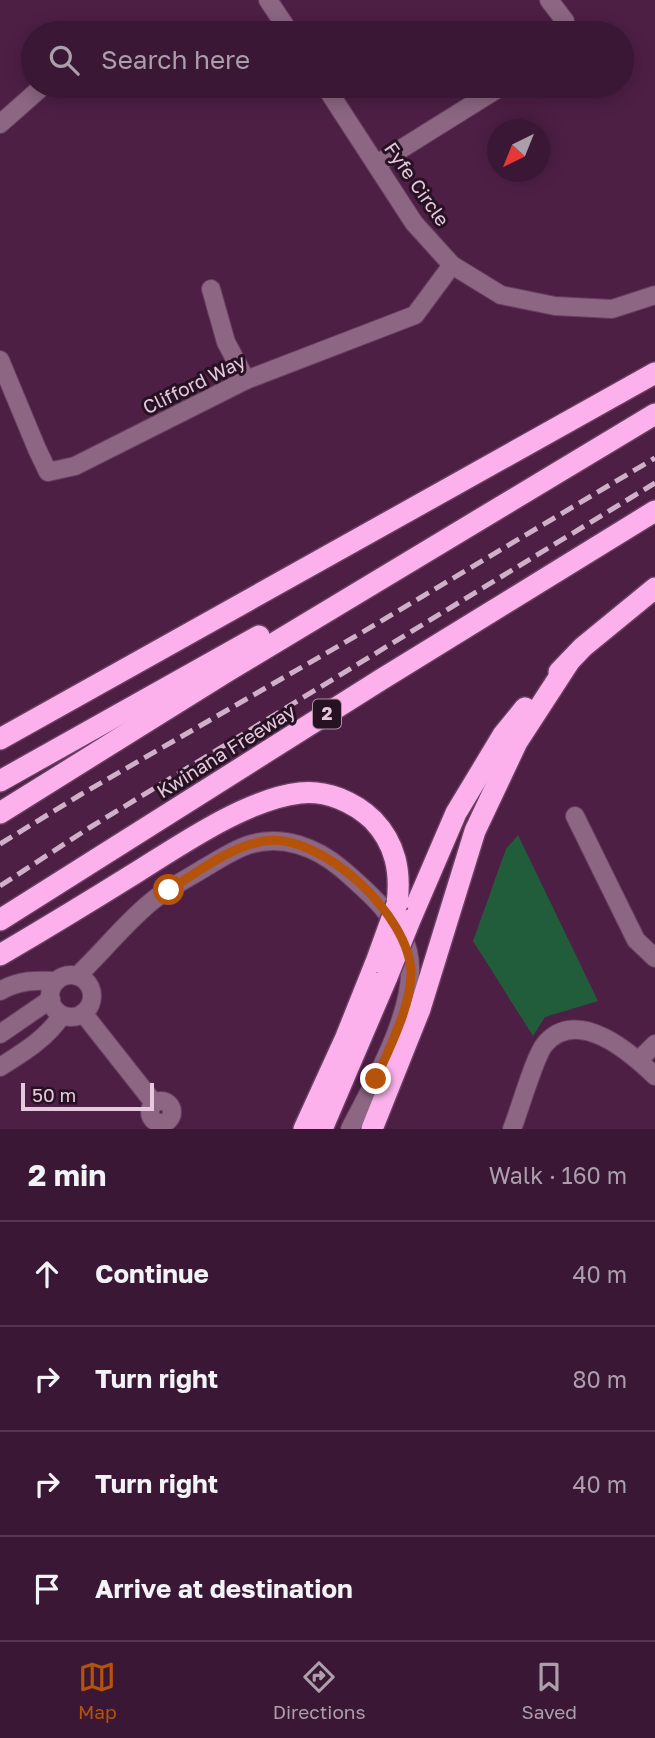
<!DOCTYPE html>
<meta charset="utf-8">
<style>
:root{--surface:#3a1734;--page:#452440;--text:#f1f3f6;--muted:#ab9fac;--line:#54364f;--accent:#b45309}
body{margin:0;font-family:"Golos Text",sans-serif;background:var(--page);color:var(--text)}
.compass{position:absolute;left:487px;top:119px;width:63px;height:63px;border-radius:50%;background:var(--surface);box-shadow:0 4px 18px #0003;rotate:223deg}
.scale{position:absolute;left:21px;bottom:18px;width:133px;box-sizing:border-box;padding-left:7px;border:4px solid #e6c9df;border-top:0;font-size:19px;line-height:24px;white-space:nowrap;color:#e6c9df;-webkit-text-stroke:5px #271223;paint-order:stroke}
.stop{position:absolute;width:21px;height:21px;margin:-16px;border:5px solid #b45309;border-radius:50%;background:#fff}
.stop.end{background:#b45309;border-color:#fff;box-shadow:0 2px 7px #0008}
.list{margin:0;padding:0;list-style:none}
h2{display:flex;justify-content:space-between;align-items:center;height:91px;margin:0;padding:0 28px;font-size:30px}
h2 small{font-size:23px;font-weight:400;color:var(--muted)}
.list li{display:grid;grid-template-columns:46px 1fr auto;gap:21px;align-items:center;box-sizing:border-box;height:105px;padding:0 28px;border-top:2px solid var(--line)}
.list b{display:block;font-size:26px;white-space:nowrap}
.list em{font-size:23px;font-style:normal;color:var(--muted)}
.icon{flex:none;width:38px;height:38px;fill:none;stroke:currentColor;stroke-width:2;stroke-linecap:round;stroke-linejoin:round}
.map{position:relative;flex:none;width:655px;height:1129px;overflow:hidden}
.search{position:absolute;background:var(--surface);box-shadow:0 4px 18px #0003;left:21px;right:21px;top:21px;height:77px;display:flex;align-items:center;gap:18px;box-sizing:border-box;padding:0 24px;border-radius:38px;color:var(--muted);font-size:26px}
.sheet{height:511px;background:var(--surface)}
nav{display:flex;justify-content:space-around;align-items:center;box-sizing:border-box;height:98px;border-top:2px solid var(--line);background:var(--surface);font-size:19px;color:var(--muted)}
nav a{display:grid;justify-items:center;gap:4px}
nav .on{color:var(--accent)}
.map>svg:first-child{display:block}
.green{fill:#225d3b}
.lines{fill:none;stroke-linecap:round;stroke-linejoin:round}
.minor-casing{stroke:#693e61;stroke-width:20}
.highway-casing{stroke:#693e61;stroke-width:24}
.minor{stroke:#8c6683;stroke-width:18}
.highway{stroke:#fcb1ec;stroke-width:21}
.rail{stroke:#cfb0c8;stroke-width:5;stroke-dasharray:14 7;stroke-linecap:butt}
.highway-bridge-casing{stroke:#693e61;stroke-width:24;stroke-linecap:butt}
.highway-bridge{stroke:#fcb1ec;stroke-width:21}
.route{stroke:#b45309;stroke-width:9}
.labels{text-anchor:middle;stroke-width:6;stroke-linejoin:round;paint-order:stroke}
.shield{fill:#271223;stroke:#ad92a7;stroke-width:2}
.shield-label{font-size:18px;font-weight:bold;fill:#e6c9df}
.street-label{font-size:19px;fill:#e6c9df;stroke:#271223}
</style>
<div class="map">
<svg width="655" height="1129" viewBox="0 0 655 1129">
<rect width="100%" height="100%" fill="#4d1f45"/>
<polygon class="green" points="518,835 598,1001 545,1017 533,1036 473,941 506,849"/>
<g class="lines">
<defs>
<g id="minor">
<polyline points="268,0 290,33"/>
<polyline points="549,0 565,21 566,33"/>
<polyline points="325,86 414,223 452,265 501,295 555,306 612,309 655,295"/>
<polyline points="0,124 43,86"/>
<polyline points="377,164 502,86"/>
<polyline points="211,289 226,342 246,380"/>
<polyline points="0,360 37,449 48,472 75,466 246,380 415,315 452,265"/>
<polyline points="575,816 636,940 655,958"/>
<circle cx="71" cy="996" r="21"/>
<path d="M77 976C104 951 127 920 156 898 172 886 190 877 206 867 220 859 233 850 248 845 282 834 316 847 342 869 366 890 399 918 408 951 421 1002 373 1084 350 1129"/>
<path d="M0 991C19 980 36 980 56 981"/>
<polyline points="83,1013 154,1103"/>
<polyline points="0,1034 51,999"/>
<polyline points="639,1060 655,1044"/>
<path d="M0 1067C24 1052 47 1038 62 1015"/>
<circle cx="161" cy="1112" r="11"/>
<path d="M512 1129C519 1112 535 1055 545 1044 577 1006 630 1052 655 1076"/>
</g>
<g id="highway">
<polyline points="559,672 583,647 655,588"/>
<polyline points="0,739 655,373"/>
<polyline points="0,781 259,636"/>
<polyline points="0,813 226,672 655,414"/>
<polyline points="0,920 382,679 655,511"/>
<polyline points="410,920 456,813 503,735 525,708"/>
<path d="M0 955C46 928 92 900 137 872 182 844 247 799 300 793 327 790 354 802 373 820 396 844 401 872 397 904"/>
<polyline points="304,1129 346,1037 376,962"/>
<polyline points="322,1129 387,977"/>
<polyline points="372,1129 420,1009 475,831 517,742 569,662"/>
</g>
</defs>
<use href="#minor" class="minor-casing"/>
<use href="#highway" class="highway-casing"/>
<use href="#minor" class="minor"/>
<use href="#highway" class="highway"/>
<g class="rail">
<polyline points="0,844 80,795 361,633 655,458"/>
<polyline points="0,886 89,828 655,483"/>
</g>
<defs>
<g id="highway-bridge">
<polyline points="376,962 397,904"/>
<polyline points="387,977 410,920"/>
</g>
</defs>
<use href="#highway-bridge" class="highway-bridge-casing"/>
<use href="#highway-bridge" class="highway-bridge"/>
</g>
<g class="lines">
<path class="route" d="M169 890C198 872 229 847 264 841 322 832 410 916 411 973 411 1007 389 1048 376 1079"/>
</g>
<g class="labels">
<rect class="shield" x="313" y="699.5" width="28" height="29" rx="5"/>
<g class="shield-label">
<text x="327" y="720">2</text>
</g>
<g class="street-label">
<text transform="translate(417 184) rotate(55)" y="7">Fyfe Circle</text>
<text transform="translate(194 384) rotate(-26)" y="7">Clifford Way</text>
<text transform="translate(226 751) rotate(-32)" y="7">Kwinana Freeway</text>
</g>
</g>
</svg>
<svg class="compass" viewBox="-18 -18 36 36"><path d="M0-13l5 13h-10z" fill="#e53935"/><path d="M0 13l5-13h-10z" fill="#ab9fac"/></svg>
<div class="scale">50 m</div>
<div class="stop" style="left:169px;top:890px"></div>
<div class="stop end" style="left:376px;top:1079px"></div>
<div class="search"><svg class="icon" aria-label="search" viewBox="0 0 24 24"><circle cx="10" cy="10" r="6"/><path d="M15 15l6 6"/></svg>Search here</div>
</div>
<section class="sheet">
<h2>2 min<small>Walk · 160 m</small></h2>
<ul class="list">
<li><svg class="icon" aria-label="ahead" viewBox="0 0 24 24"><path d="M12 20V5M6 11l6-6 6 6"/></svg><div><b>Continue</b></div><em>40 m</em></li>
<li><svg class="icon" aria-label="right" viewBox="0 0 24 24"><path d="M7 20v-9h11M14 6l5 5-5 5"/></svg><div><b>Turn right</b></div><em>80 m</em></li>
<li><svg class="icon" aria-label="right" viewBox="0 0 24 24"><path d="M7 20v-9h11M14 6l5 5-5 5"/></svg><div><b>Turn right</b></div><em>40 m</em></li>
<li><svg class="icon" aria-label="arrive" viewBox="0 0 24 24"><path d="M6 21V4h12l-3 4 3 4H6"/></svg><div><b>Arrive at destination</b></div></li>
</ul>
</section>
<nav>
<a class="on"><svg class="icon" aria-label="map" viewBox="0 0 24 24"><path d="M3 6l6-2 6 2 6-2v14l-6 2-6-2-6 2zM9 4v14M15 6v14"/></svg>Map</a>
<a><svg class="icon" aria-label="directions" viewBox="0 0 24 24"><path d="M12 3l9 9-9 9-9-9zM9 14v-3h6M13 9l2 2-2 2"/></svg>Directions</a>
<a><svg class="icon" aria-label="saved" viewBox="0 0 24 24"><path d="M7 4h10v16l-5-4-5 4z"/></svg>Saved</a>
</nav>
